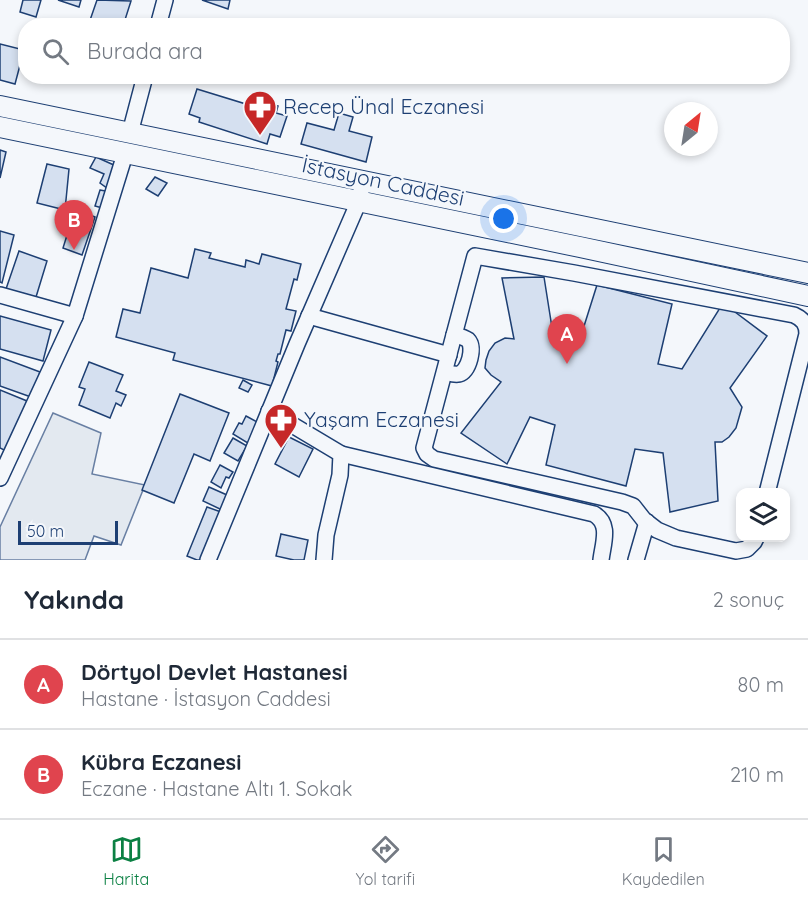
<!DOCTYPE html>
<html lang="tr">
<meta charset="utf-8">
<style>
:root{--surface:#fff;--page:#f2f2f3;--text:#1f2937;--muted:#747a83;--line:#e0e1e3;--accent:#0b8043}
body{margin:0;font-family:Quicksand,sans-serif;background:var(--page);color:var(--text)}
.controls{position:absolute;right:18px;bottom:18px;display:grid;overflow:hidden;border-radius:12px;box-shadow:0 3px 9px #0003}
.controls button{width:54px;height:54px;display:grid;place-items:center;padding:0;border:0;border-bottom:2px solid var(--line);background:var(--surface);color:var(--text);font:30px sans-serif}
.compass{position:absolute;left:664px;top:102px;width:54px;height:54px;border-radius:50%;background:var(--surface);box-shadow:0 3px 9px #0003;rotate:30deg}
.scale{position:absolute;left:18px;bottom:15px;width:100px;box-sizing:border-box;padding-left:6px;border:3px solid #1d3f73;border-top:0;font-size:16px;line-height:21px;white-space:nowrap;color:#1d3f73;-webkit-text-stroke:4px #f4f7fb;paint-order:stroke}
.you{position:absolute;left:504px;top:219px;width:21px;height:21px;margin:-15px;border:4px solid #fff;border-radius:50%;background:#1a73e8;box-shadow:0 0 0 9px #1a73e833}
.badge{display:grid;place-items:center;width:39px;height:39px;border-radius:50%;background:var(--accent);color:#fff;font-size:20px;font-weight:700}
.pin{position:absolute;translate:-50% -50px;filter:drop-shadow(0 2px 3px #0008)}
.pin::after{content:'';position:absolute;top:32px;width:21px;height:18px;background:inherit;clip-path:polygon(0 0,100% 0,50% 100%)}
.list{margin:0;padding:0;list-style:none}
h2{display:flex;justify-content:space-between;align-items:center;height:78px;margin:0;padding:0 24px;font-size:26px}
h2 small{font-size:20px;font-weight:400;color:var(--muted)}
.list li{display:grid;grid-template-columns:39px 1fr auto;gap:18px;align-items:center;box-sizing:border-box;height:90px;padding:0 24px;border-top:2px solid var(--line)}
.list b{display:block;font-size:22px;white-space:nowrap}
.list p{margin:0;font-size:20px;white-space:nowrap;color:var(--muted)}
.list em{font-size:20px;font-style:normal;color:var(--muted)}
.icon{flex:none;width:33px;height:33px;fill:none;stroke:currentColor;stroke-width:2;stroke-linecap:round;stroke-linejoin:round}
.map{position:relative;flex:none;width:808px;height:560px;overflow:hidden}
.search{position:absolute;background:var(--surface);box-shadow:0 3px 9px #0003;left:18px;right:18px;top:18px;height:66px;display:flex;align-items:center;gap:15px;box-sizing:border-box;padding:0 21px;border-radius:24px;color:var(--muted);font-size:22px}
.sheet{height:258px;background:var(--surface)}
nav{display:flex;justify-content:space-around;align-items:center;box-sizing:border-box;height:84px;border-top:2px solid var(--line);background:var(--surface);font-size:16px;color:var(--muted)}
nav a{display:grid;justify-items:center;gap:3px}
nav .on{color:var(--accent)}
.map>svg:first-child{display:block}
.green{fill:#e3e9f0;stroke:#687fa3;stroke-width:1.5}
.building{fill:#d5e0f0;stroke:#1d3f73;stroke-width:1.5}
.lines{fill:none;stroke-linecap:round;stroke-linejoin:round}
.minor-casing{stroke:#1d3f73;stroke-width:18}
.major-casing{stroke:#1d3f73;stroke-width:22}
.minor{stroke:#f4f7fb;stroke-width:15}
.major{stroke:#f4f7fb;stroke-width:20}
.labels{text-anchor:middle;stroke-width:4.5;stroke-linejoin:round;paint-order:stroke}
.poi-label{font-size:21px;fill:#1d3f73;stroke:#f4f7fb;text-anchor:start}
.street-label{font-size:21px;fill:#1d3f73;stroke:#f4f7fb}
</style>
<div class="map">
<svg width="808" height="560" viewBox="0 0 808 560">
<rect width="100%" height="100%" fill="#f4f7fb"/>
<polygon class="green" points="53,413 101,433 92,474 145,485 121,545 94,536 85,560 0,560 0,527"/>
<g class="building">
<polygon points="23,0 41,0 36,17 20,12"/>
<polygon points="58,0 81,0 79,7"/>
<polygon points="97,0 131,1 123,26 88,26"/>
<polygon points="202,0 230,0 228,9"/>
<polygon points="0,44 24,50 15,84 0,80"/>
<polygon points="27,76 54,76 53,83"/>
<polygon points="197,89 272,112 274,105 278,106 276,113 287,116 280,137 270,134 267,144 199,122 200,118 189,114"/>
<polygon points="339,113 353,117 349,131 372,137 366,162 301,144 307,123 334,130"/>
<polygon points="0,150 6,152 0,178"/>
<polygon points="96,157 116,166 107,188 100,183 104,174 90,168"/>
<polygon points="47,164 69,169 65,210 37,203"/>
<polygon points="155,177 167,183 158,196 146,189"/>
<polygon points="100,190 111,192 106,209 95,206"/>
<polygon points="71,208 95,217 82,255 63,248 68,232 63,231"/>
<polygon points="0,231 14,235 2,283 0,282"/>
<polygon points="195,249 211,253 209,258 245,267 246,260 259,264 262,254 301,264 297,280 294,279 286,309 296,311 291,331 286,330 280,354 278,354 276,361 278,362 272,386 173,360 175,353 116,337 123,309 140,313 151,268 188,278"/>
<polygon points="19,251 47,261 36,297 6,289"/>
<polygon points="544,277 553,334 579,342 597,285 672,304 658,364 682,369 723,303 767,336 730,388 742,407 736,428 729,437 722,442 715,442 718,501 670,512 663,453 635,449 626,486 546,465 555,425 530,417 507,464 461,433 501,382 491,375 485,368 486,360 489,351 495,343 505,338 514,339 502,278"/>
<polygon points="0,316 51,330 43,361 0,349"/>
<polygon points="0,357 40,372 31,397 0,386"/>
<polygon points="89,362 123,375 116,391 126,395 121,406 116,403 110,418 79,405 85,389 79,387"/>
<polygon points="243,380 252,385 248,392 239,388"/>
<polygon points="0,390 27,401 6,451 0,448"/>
<polygon points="180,394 229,413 210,461 194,454 174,503 142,490"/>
<polygon points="246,416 261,424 251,445 233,434 239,423 242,424"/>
<polygon points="289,437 313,449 299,477 275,464"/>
<polygon points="233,438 247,446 238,461 224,453"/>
<polygon points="220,465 233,472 229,478 226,477 221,488 211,482"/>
<polygon points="209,487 227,495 222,510 203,501"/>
<polygon points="207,507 221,512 202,560 197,560 187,556"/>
<polygon points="281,534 308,540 304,560 294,560 276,556"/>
</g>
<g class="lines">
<defs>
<g id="minor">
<polyline points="158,26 165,0"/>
<polyline points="130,133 145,76"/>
<polyline points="0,295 75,316"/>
<polyline points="309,316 449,355"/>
<path d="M445 372C449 373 454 375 459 374 469 371 475 347 468 340 464 337 459 336 454 335"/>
<polyline points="269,411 341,454 340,475 326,535 324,560"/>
<path d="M341 454 594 514C611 524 603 543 601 560"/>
<polyline points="0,478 75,316 125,154"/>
<path d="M756 538 754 542 747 549 736 551 676 538 657 530 644 520 633 506 622 502 434 459 427 454 424 448 475 256 574 273 794 315C803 319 807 324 807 334L767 493"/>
<polyline points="208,560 297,344 359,201 363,181"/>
<polyline points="636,560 647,522"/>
</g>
<g id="major">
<polyline points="0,106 808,273"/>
<polyline points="0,127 580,247 808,296"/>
</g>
</defs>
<use href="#minor" class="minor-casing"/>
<use href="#major" class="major-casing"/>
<use href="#minor" class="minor"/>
<use href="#major" class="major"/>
</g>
<defs>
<symbol id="pharmacy-pin" viewBox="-11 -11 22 30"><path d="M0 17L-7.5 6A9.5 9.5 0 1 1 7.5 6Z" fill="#c62828" stroke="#f4f7fb"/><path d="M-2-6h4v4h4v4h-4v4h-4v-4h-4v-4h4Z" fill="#fff"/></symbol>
</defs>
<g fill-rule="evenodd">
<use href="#pharmacy-pin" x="241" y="88" width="38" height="52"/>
<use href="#pharmacy-pin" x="262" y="401" width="38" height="52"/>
</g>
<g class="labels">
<g class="poi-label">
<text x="283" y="114">Recep Ünal Eczanesi</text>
<text x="304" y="427">Yaşam Eczanesi</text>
</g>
<g class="street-label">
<text transform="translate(383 182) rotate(12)" y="7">İstasyon Caddesi</text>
</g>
</g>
</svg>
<div class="controls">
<button><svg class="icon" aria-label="layers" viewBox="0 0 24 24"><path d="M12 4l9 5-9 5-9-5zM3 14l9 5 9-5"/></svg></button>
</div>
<svg class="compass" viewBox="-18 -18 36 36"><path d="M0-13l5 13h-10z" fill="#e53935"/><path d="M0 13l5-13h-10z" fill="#747a83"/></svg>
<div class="scale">50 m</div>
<div class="you"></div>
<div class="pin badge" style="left:567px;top:364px;background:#e0444e">A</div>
<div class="pin badge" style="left:74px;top:250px;background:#e0444e">B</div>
<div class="search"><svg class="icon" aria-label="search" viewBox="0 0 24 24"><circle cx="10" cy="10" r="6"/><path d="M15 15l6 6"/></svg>Burada ara</div>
</div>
<section class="sheet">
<h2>Yakında<small>2 sonuç</small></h2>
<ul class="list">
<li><span class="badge" style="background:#e0444e">A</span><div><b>Dörtyol Devlet Hastanesi</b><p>Hastane · İstasyon Caddesi</p></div><em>80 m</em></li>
<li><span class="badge" style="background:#e0444e">B</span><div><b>Kübra Eczanesi</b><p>Eczane · Hastane Altı 1. Sokak</p></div><em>210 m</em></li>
</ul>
</section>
<nav>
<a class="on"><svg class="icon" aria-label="map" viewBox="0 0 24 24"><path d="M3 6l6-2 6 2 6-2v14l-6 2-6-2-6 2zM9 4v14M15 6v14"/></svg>Harita</a>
<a><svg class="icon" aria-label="directions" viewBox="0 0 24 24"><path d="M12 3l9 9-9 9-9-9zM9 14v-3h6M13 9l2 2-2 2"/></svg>Yol tarifi</a>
<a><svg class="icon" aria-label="saved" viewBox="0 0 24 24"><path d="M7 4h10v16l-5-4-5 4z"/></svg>Kaydedilen</a>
</nav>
